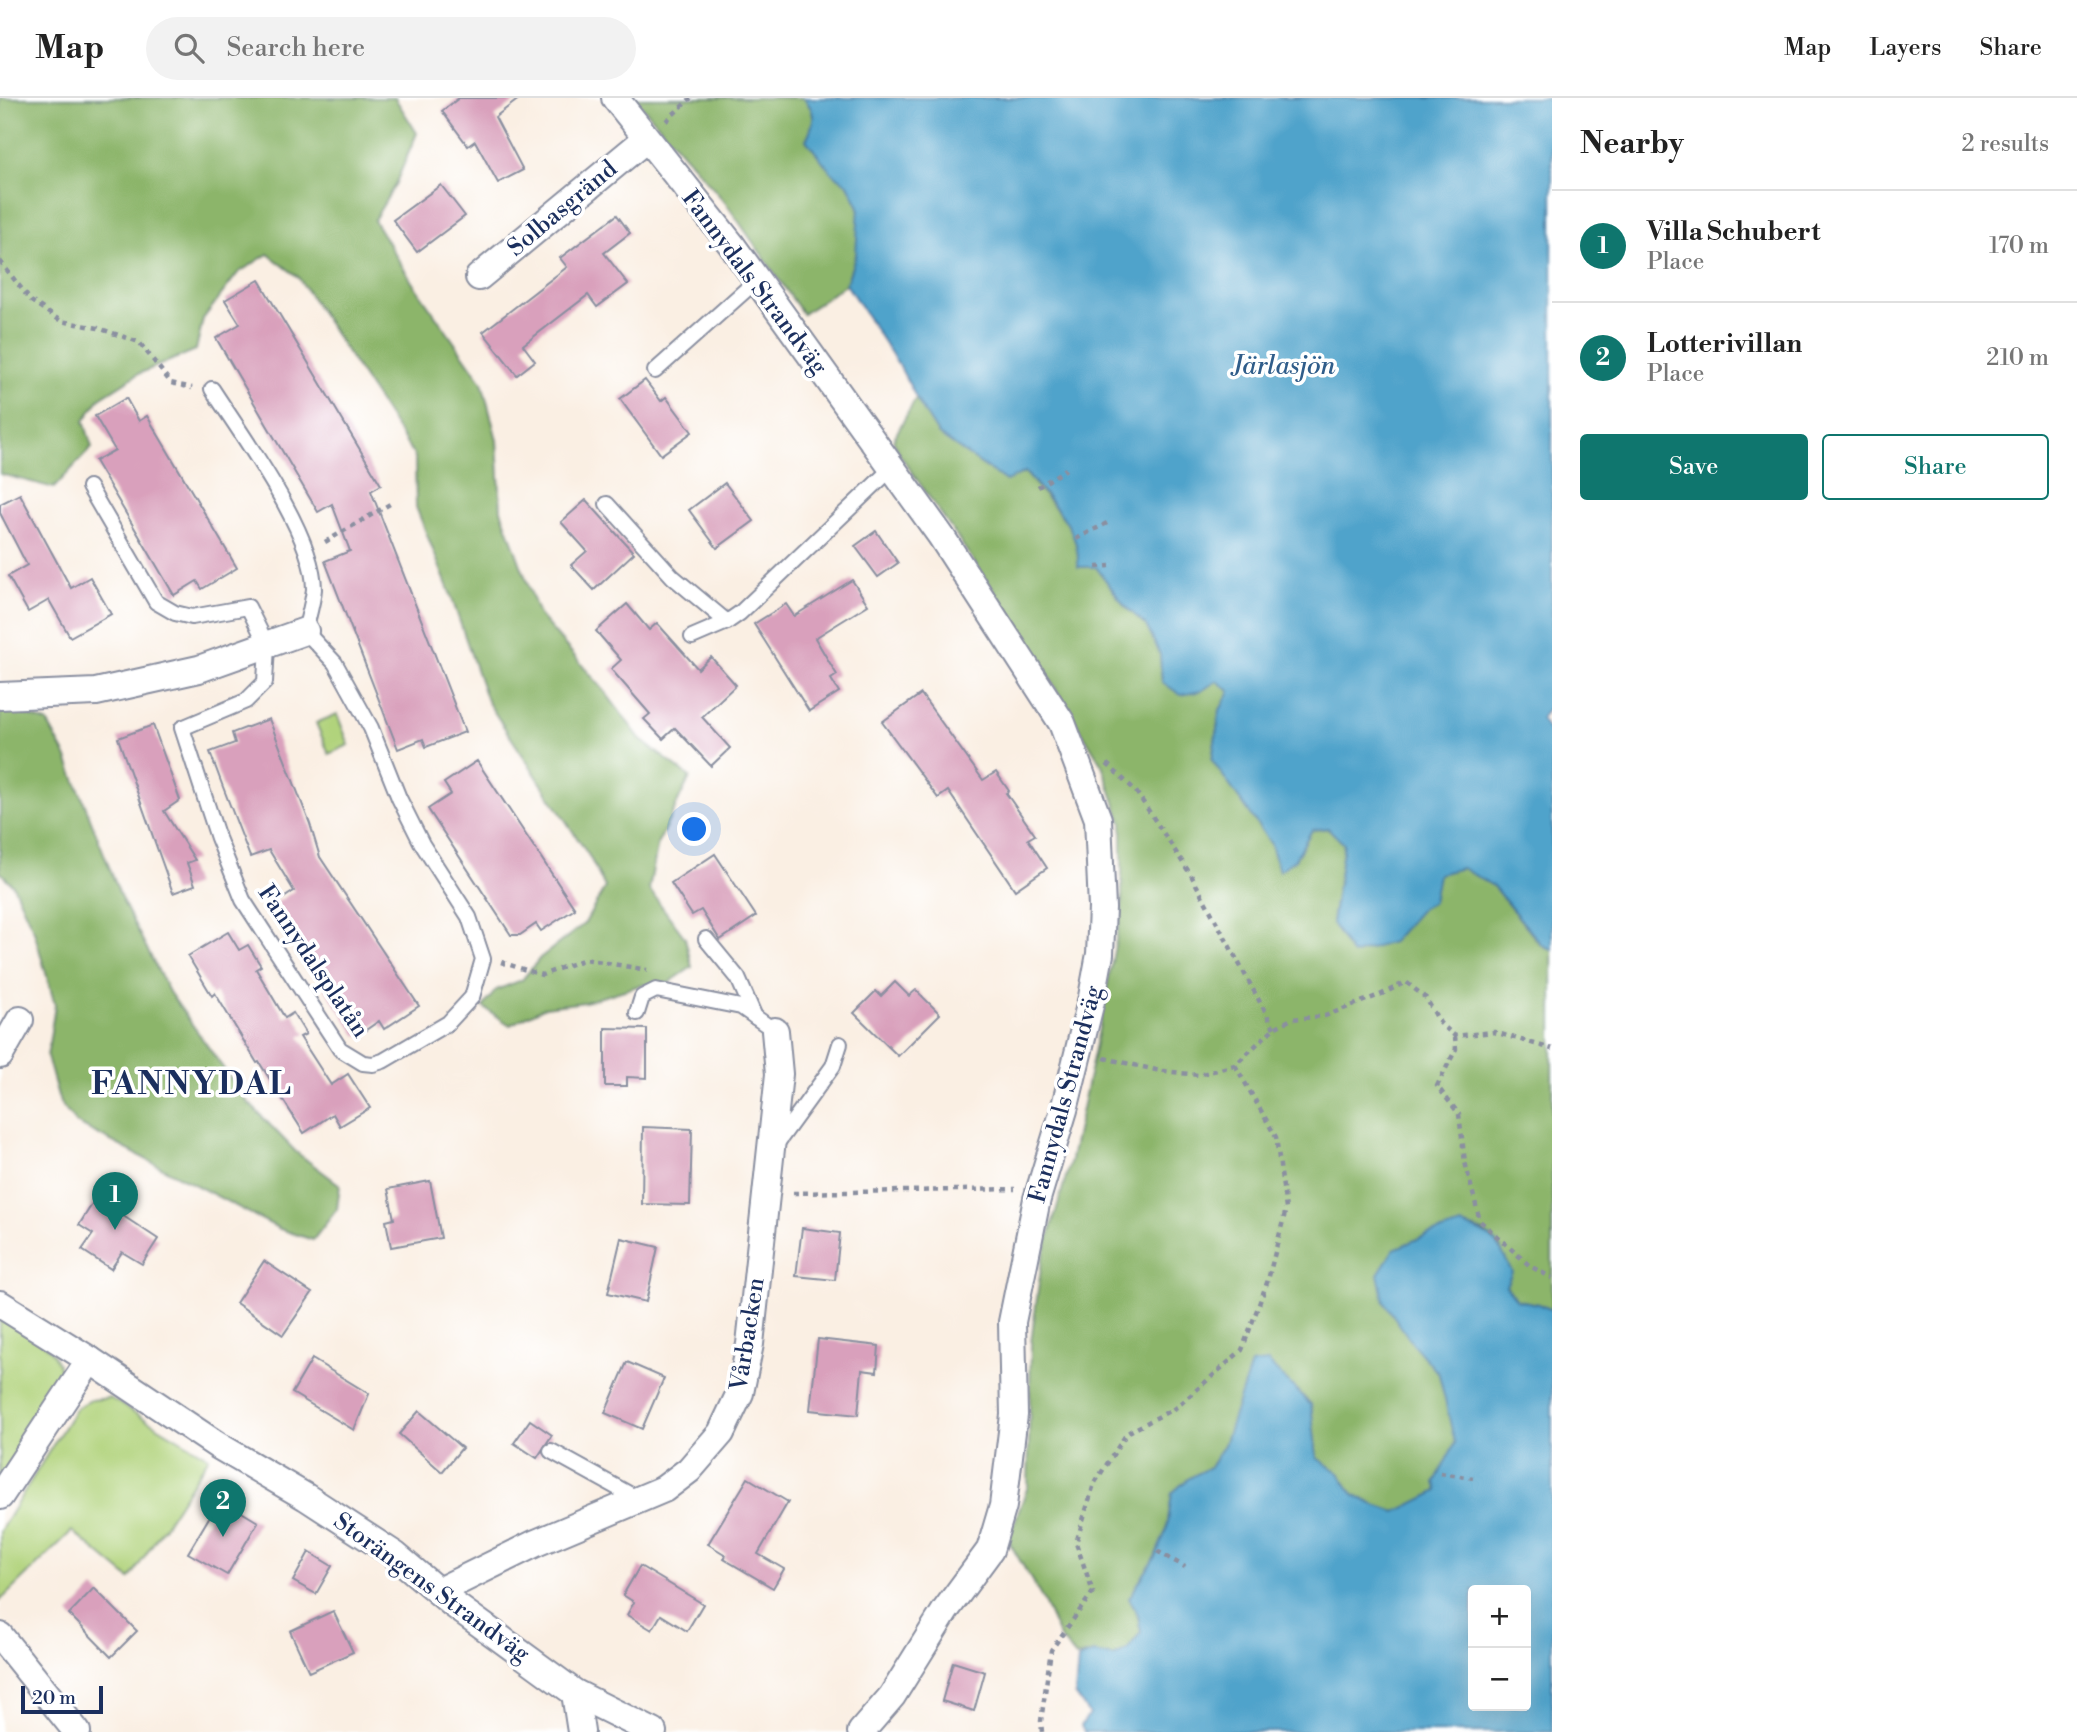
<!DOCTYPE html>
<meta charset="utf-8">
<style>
:root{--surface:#fff;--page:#f2f2f2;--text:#222;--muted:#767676;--line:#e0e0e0;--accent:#0f766e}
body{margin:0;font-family:"Libre Bodoni",serif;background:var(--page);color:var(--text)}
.controls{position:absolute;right:21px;bottom:21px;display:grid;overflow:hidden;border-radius:7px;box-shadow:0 7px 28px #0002}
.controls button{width:63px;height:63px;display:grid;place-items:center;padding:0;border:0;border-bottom:2px solid var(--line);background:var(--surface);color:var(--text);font:35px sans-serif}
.scale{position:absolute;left:21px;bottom:18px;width:82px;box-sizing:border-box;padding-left:7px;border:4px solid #1b2f5e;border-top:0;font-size:19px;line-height:24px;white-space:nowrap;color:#1b2f5e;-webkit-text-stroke:5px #fff;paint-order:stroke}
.you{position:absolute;left:695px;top:732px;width:24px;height:24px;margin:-18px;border:5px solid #fff;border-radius:50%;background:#1a73e8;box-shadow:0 0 0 10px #1a73e833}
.badge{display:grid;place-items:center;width:46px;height:46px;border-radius:50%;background:var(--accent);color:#fff;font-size:23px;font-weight:700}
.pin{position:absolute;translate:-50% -58px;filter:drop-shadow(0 2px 4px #0008)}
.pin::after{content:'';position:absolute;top:37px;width:24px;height:21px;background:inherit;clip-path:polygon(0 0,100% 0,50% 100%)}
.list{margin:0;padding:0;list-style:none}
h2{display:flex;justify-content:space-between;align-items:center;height:91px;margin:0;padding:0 28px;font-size:30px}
h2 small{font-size:23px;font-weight:400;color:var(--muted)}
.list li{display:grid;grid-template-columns:46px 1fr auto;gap:21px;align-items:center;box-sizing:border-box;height:112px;padding:0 28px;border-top:2px solid var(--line)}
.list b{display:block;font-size:26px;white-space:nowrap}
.list p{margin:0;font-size:23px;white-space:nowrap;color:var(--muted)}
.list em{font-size:23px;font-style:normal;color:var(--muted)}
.actions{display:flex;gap:14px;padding:21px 28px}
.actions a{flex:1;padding:16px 0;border:2px solid var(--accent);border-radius:7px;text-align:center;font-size:24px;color:var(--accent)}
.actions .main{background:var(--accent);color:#fff}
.icon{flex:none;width:38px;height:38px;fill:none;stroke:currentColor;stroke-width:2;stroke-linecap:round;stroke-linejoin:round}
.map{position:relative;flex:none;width:1552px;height:1634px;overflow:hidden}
header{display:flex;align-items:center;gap:42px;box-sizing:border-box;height:98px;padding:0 35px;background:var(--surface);border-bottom:2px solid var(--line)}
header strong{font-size:33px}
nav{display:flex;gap:38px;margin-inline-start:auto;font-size:24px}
.search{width:490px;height:63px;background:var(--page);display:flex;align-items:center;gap:18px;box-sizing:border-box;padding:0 24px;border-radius:38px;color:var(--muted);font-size:26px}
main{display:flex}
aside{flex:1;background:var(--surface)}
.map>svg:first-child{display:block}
.green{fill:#b1d37b;stroke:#66816c;stroke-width:2}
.forest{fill:#8cb56b;stroke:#547264;stroke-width:2}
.water{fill:#4fa3cb;stroke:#356994;stroke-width:2;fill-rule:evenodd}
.building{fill:#d9a0bc}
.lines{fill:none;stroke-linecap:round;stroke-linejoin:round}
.service-casing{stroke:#8a8fa0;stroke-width:18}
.minor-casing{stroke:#8a8fa0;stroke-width:30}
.path{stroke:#8a8fa0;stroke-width:4.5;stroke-dasharray:5 5;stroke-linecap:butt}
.service{stroke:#fff;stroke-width:14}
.minor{stroke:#fff;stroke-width:26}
.labels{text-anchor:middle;stroke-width:7;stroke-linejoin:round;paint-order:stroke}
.street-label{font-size:24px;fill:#1b2f5e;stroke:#fff}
.water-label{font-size:26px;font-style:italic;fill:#305d8a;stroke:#fff}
.district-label{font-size:32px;font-weight:bold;letter-spacing:2px;fill:#1b2f5e;stroke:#fff}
</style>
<header>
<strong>Map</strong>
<div class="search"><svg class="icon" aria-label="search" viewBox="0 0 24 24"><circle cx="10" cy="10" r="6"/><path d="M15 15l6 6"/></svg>Search here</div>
<nav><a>Map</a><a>Layers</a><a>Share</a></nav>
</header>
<main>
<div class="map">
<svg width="1552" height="1634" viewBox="0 0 1552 1634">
<rect width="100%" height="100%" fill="#fff"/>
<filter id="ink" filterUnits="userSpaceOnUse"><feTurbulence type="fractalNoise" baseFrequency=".0143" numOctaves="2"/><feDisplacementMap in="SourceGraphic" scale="14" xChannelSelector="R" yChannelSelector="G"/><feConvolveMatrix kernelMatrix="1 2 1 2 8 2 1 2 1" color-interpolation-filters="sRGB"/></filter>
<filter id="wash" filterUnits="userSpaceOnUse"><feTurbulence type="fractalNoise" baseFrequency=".00686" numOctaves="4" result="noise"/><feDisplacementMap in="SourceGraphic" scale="28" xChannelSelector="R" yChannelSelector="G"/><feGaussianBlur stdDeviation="1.57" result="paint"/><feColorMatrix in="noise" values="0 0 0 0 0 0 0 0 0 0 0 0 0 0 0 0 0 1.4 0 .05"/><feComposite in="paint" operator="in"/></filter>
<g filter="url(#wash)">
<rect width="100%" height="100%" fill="#faefe3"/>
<g class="green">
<polygon points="337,616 349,647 329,656 316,625"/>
<path d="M0 1217C31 1237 59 1246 63 1286L0 1388Z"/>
<polygon points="110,1300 209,1359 130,1481 72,1433 0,1503 0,1433 75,1311 91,1302"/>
</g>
<g class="forest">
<polygon points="0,0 395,0 417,35 395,87 374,122 412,184 482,284 497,342 501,412 539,517 602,590 642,643 690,679 658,745 649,791 685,840 692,869 667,886 641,887 585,904 545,909 510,927 483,909 496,892 522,882 540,860 585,825 605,789 589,758 487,603 450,495 416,409 415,359 298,179 268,156 238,175 203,221 196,252 138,276 100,300 84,323 92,349 54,390 0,376"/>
<path d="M635 0H803C818 14 814 26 806 42L833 76 848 86 859 109V131L856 157 846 186 803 216 725 104Z"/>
<polygon points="916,300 939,337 1005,382 1025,374 1073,431 1079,454 1096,469 1125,508 1146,527 1160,556 1162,584 1201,593 1217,582 1230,594 1220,612 1212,662 1271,746 1279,772 1295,761 1312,732 1328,730 1344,746 1332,824 1422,810 1433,803 1437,776 1462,770 1493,788 1540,846 1552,852 1552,1212 1539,1206 1517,1202 1506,1188 1501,1150 1484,1134 1462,1127 1413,1245 1439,1276 1456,1346 1435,1384 1438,1393 1396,1415 1372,1406 1353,1396 1339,1375 1317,1360 1311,1306 1268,1265 1252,1266 1224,1347 1211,1368 1188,1381 1172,1395 1167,1431 1155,1459 1129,1500 1138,1517 1141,1534 1127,1552 1114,1559 1094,1555 1076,1559 1060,1540 1043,1502 1008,1442 1028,1388 1031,1244 1042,1162 1071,1061 1098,936 1122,811 1122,725 1102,667 1013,520 900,357 893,342"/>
<polygon points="15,613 47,624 66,658 122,802 169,894 246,1002 296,1054 340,1087 337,1111 313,1142 280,1131 76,1025 60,1005 47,959 55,907 34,833 13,787 0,774 0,614"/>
</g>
<g class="water">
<path d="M803 0H1552V605L1541 621 1552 638V852L1541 846 1493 788 1462 770 1438 776 1433 804 1422 810 1392 844 1352 857 1332 825 1344 746 1328 730 1312 732 1295 761 1279 773 1271 746 1212 662 1220 612 1230 593 1217 583 1201 593 1181 597 1162 584 1160 556 1146 527 1125 508 1096 469H1078C1081 429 1050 403 1025 374L1006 383 939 337 920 307 900 269 846 186 856 157 859 109 848 86 833 76 806 42C814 26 818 14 803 0Z"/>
<path d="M1462 1127C1494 1137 1498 1144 1512 1174L1506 1188 1517 1202 1539 1206 1552 1212V1634H1084L1081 1628 1089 1616 1075 1596 1078 1561 1094 1555 1114 1559 1127 1552 1141 1534 1138 1517 1129 1500 1155 1459 1167 1431 1172 1395 1188 1381 1211 1368 1224 1347 1251 1266 1268 1264 1311 1307 1317 1360 1339 1375 1353 1396 1372 1406 1396 1414 1438 1393 1435 1384 1455 1345 1439 1276 1413 1246 1384 1204 1378 1176 1394 1151 1427 1137ZM1526 1492V1608H1473V1492Z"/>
</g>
<g id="blocks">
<g class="building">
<polygon points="459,0 520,0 495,19 523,72 498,85 475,43 468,48 442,13"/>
<polygon points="441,87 465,118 417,154 393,122"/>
<polygon points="617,117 630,135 604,155 628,186 597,209 588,197 523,247 535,263 517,277 483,234 567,169 560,160"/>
<polygon points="259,182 381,387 371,393 465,634 426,649 423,641 398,651 325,463 350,453 332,406 318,414 216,240 240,226 225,202"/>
<polygon points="645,282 661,303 666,299 692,334 661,357 620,301"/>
<polygon points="126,300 139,323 147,318 237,470 202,491 197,483 174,497 95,363 115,352 95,318"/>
<polygon points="725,385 754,423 717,450 689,412"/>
<polygon points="20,396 71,490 90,479 111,516 70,539 49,502 28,514 8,478 27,467 0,415 0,406"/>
<polygon points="586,402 634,455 594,492 571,467 587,453 561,424"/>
<polygon points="876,433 898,465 878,479 855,448"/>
<polygon points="852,482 868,507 815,540 837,577 831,581 839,594 809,613 754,526 786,506 794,518"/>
<polygon points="627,506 649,532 657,525 698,571 711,559 736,587 702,619 730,650 711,668 675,630 663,641 644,621 650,616 611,571 621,562 596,533"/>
<polygon points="921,596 983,682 996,674 1009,693 1006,695 1035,737 1028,741 1047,770 1015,792 948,693 938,700 882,624"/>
<polygon points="269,621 310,726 320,759 419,908 384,931 379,923 357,938 327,894 272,808 294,793 269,752 250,759 223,689 210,654 235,645 232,635"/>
<polygon points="153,627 180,702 164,713 195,762 187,765 195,787 173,795 118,640"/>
<polygon points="477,663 575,811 541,833 536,826 520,837 511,837 428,711 451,696 444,685"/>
<polygon points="715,756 756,818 720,842 701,812 692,817 671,785"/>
<polygon points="228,834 239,852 248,847 261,868 256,871 285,920 293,915 306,936 300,939 331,987 348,976 370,1010 340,1028 333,1016 304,1035 259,964 257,965 215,895 212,898 188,858"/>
<polygon points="895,884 909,898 916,892 940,916 898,958 854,915 876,893 881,898"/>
<polygon points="605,930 647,931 647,980 627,979 627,988 605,988"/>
<polygon points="643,1029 692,1031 690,1107 642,1106"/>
<polygon points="430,1083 441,1140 391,1149 386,1123 394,1121 388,1091"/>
<polygon points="96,1100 158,1141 142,1166 122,1154 111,1171 82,1152 93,1136 79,1127"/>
<polygon points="802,1130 840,1135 835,1182 796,1178"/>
<polygon points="621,1140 658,1149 646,1204 608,1195"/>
<polygon points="264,1163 312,1195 283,1237 236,1205"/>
<polygon points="818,1241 879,1248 877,1274 862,1272 858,1317 810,1312"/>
<polygon points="312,1261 369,1296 354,1332 292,1295"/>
<polygon points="627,1264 664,1280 642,1331 605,1315"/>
<polygon points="419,1313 462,1350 442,1374 399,1336"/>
<polygon points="530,1322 552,1337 537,1360 514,1345"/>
<polygon points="748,1380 788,1404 758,1456 784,1471 773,1490 724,1461 726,1457 708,1446"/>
<polygon points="220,1401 258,1424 227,1477 188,1455"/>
<polygon points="309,1454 332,1468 316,1496 293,1483"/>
<polygon points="640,1468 703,1506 687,1533 661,1517 652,1532 627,1517 634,1504 623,1497"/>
<polygon points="94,1490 137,1533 111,1559 69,1516"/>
<polygon points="333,1513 353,1554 309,1574 290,1533"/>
<polygon points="953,1564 985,1574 974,1613 942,1603"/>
</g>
</g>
</g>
<g filter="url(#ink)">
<use href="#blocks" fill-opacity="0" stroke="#8a8fa0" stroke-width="2"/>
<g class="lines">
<defs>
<g id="service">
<polyline points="655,273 757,182"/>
<path d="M89 389 156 504 175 515 192 519 248 509 267 547 265 584 246 603 182 630 218 740 243 802 340 951 363 965 373 966 383 963 448 925 472 899 483 861 469 819 422 746 399 700 371 630 335 565 305 533C308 520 313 504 314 491 314 435 243 339 212 291"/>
<polyline points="607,406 673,479 727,524"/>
<polyline points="692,539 727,524 740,515 892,370"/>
<polyline points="706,841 738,880 755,919"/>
<polyline points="637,915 642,899 656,892 741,909 775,933"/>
<polyline points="775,1048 833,968 840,946"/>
<polyline points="551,1353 638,1401"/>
</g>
<g id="minor">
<polyline points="615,0 731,146 941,438 1062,625 1098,721 1102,810 1100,856 1092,899 1064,1012 1037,1101 1012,1224 1014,1317 1003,1408 990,1452 945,1513 892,1598 861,1634"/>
<polyline points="479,179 646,41"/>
<polyline points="0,598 96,594 199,571 305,533"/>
<polyline points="0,957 20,922"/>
<polyline points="0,1206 90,1262 217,1347 306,1399 395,1457 453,1506 575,1595 653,1634"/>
<polyline points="0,1398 90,1262"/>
<polyline points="439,1493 536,1445 664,1391 689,1372 721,1335 740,1295 750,1246 779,976 775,933"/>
<polyline points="0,1538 77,1634"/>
<polyline points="575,1595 581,1634"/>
</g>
</defs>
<use href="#service" class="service-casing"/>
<use href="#minor" class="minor-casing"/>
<g class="path">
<polyline points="666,23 691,0"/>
<polyline points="0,163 31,203 61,223 98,230 139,244 171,285 192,290"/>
<polyline points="1038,389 1066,371"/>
<polyline points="1076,441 1107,425"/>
<polyline points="325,444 390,406"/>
<polyline points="1096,469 1110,468"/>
<polyline points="1107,666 1135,692 1191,777 1274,930"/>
<polyline points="501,864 542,877 585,861 647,872"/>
<polyline points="1455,938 1456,951 1437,988 1459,1016 1465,1064 1480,1123 1530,1168 1552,1180"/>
<polyline points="1104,960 1156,972 1198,977 1235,967 1274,930 1292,921 1325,918 1382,896 1406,884 1426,900 1440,925 1455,938 1494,934 1552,951"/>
<polyline points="793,1095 1015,1091"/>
<polyline points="1440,1375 1473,1380"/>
<polyline points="1157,1453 1185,1469"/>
<polyline points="1042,1634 1041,1623 1051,1552 1093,1494 1076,1445 1094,1386 1127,1335 1177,1309 1242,1252 1268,1182 1286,1111 1276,1039 1235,967"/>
</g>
<use href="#service" class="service"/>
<use href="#minor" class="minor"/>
</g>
</g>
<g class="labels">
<g class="street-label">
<text transform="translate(562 110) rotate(-40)" y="8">Solbasgränd</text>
<text transform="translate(755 184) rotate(53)" y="8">Fannydals Strandväg</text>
<text transform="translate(314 863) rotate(56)" y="8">Fannydalsplatån</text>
<text transform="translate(1065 996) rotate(-75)" y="8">Fannydals Strandväg</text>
<text transform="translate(747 1236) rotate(-81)" y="8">Vårbacken</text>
<text transform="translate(432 1489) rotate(36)" y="8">Storängens Strandväg</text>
</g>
<g class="water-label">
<text x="1284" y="276">Järlasjön</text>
</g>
<g class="district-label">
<text x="192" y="996">FANNYDAL</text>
</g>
</g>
</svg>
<div class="controls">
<button>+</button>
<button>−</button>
</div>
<div class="scale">20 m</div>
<div class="you"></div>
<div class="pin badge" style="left:115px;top:1132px">1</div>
<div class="pin badge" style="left:223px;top:1439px">2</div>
</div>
<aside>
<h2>Nearby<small>2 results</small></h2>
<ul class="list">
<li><span class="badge">1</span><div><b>Villa Schubert</b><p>Place</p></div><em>170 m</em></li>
<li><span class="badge">2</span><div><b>Lotterivillan</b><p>Place</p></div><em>210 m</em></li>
</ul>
<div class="actions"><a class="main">Save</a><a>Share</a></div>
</aside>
</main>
